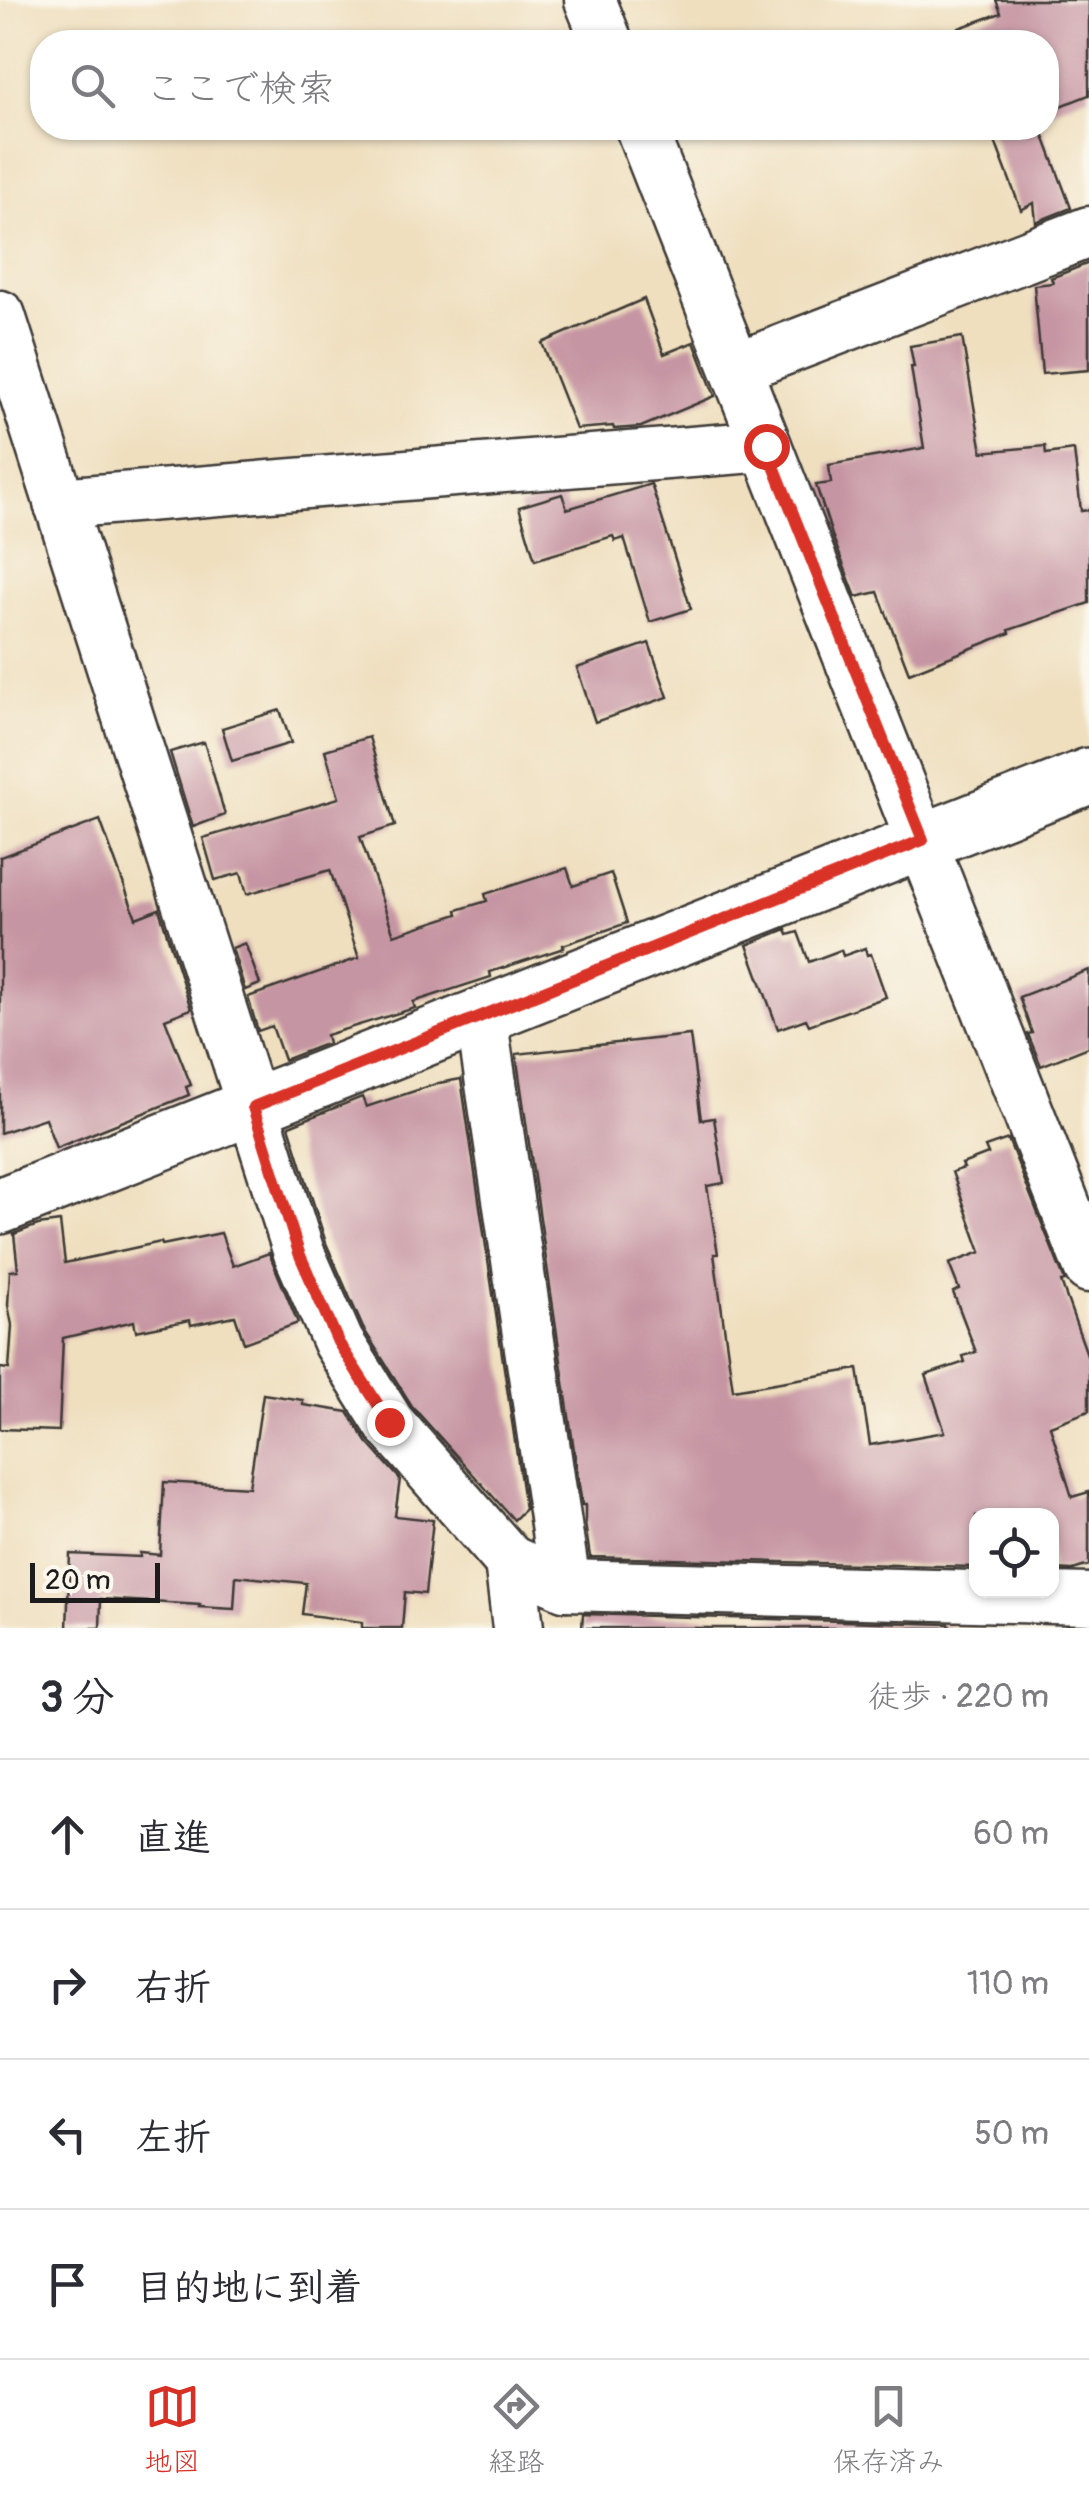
<!DOCTYPE html>
<html lang="ja">
<meta charset="utf-8">
<style>
:root{--surface:#fff;--page:#f7f7f7;--text:#2b2b33;--muted:#7c7c81;--line:#e1e1e2;--accent:#d93025}
body{margin:0;font-family:Pangolin,"Klee One",sans-serif;background:var(--page);color:var(--text)}
.controls{position:absolute;right:30px;bottom:30px;display:grid;overflow:hidden;border-radius:20px;box-shadow:0 2px 8px #0004}
.controls button{width:90px;height:90px;display:grid;place-items:center;padding:0;border:0;border-bottom:2px solid var(--line);background:var(--surface);color:var(--text);font:50px sans-serif}
.scale{position:absolute;left:30px;bottom:25px;width:130px;box-sizing:border-box;padding-left:10px;border:5px solid #1c1c1c;border-top:0;font-size:28px;line-height:35px;white-space:nowrap;color:#1c1c1c;-webkit-text-stroke:8px #fbf7ec;paint-order:stroke}
.stop{position:absolute;width:30px;height:30px;margin:-22px;border:8px solid #d93025;border-radius:50%;background:#fff}
.stop.end{background:#d93025;border-color:#fff;box-shadow:0 2px 10px #0008}
.list{margin:0;padding:0;list-style:none}
h2{display:flex;justify-content:space-between;align-items:center;height:130px;margin:0;padding:0 40px;font-size:42px}
h2 small{font-size:32px;font-weight:400;color:var(--muted)}
.list li{display:grid;grid-template-columns:65px 1fr auto;gap:30px;align-items:center;box-sizing:border-box;height:150px;padding:0 40px;border-top:2px solid var(--line)}
.list b{display:block;font-size:38px;white-space:nowrap}
.list em{font-size:32px;font-style:normal;color:var(--muted)}
.icon{flex:none;width:55px;height:55px;fill:none;stroke:currentColor;stroke-width:2;stroke-linecap:round;stroke-linejoin:round}
.map{position:relative;flex:none;width:1089px;height:1628px;overflow:hidden}
.search{position:absolute;background:var(--surface);box-shadow:0 2px 8px #0004;left:30px;right:30px;top:30px;height:110px;display:flex;align-items:center;gap:25px;box-sizing:border-box;padding:0 35px;border-radius:40px;color:var(--muted);font-size:38px}
.sheet{height:730px;background:var(--surface)}
nav{display:flex;justify-content:space-around;align-items:center;box-sizing:border-box;height:140px;border-top:2px solid var(--line);background:var(--surface);font-size:28px;color:var(--muted)}
nav a{display:grid;justify-items:center;gap:5px}
nav .on{color:var(--accent)}
.map>svg:first-child{display:block}
.building{fill:#c695a3}
.lines{fill:none;stroke-linecap:round;stroke-linejoin:round}
.minor-casing{stroke:#3c3934;stroke-width:55}
.tertiary-casing{stroke:#3c3934;stroke-width:60}
.minor{stroke:#fff;stroke-width:50}
.tertiary{stroke:#fff;stroke-width:55}
.route{stroke:#d93025;stroke-width:12}
</style>
<div class="map">
<svg width="1089" height="1628" viewBox="0 0 1089 1628">
<rect width="100%" height="100%" fill="#fbf7ec"/>
<filter id="ink" filterUnits="userSpaceOnUse"><feTurbulence type="fractalNoise" baseFrequency=".01" numOctaves="2"/><feDisplacementMap in="SourceGraphic" scale="20" xChannelSelector="R" yChannelSelector="G"/><feConvolveMatrix kernelMatrix="1 2 1 2 8 2 1 2 1" color-interpolation-filters="sRGB"/></filter>
<filter id="wash" filterUnits="userSpaceOnUse"><feTurbulence type="fractalNoise" baseFrequency=".0048" numOctaves="4" result="noise"/><feDisplacementMap in="SourceGraphic" scale="40" xChannelSelector="R" yChannelSelector="G"/><feGaussianBlur stdDeviation="2.25" result="paint"/><feColorMatrix in="noise" values="0 0 0 0 0 0 0 0 0 0 0 0 0 0 0 0 0 1.4 0 .05"/><feComposite in="paint" operator="in"/></filter>
<g filter="url(#wash)">
<rect width="100%" height="100%" fill="#efdfbf"/>
<g id="blocks">
<g class="building">
<polygon points="996,0 1089,0 1089,95 1046,112 1046,42 932,42 931,38 1001,13"/>
<polygon points="990,128 1041,128 1071,208 1036,222 1034,203 1021,210"/>
<polygon points="1089,263 1089,370 1042,374 1034,285 1053,283 1051,278"/>
<polygon points="644,299 664,354 694,342 715,396 641,427 614,429 613,426 576,429 542,343"/>
<polygon points="962,337 982,452 1045,446 1046,454 1074,450 1081,511 1089,510 1089,603 1009,630 1010,633 909,673 878,592 856,597 832,535 816,485 831,483 829,465 924,448 911,367 914,367 910,346"/>
<polygon points="651,484 691,609 650,622 624,538 615,541 613,536 535,560 519,507 562,494 567,509"/>
<polygon points="649,643 668,697 595,722 577,668"/>
<polygon points="280,710 291,743 232,761 222,728"/>
<polygon points="369,737 395,826 360,837 394,935 458,914 457,910 487,901 485,894 567,868 573,886 611,873 627,923 563,945 564,948 490,972 491,977 413,1002 415,1008 326,1035 328,1043 284,1060 272,1026 258,1031 248,997 359,958 330,870 247,894 241,873 215,880 203,838 339,798 325,750"/>
<polygon points="204,742 225,815 193,827 170,752"/>
<polygon points="100,820 136,918 159,909 191,1009 165,1019 191,1085 186,1087 189,1095 56,1148 45,1118 0,1133 0,857"/>
<polygon points="786,929 788,935 798,932 809,962 841,950 843,956 865,948 867,955 871,954 886,997 809,1025 806,1019 778,1029 747,945"/>
<polygon points="245,943 260,984 245,990 232,948"/>
<polygon points="1089,970 1089,1047 1041,1066 1028,1034 1032,1033 1019,997"/>
<polygon points="690,1035 701,1120 714,1118 724,1183 707,1186 718,1254 714,1254 733,1390 858,1369 870,1445 945,1432 926,1375 965,1362 963,1356 976,1352 953,1292 959,1289 949,1264 981,1252 952,1172 964,1168 962,1164 988,1154 985,1147 1008,1139 1065,1281 1061,1282 1089,1360 1089,1411 1050,1426 1072,1497 1089,1492 1089,1565 1073,1570 1052,1569 1052,1516 976,1516 976,1567 590,1557 585,1523 585,1505 582,1505 516,1054"/>
<polygon points="461,1079 525,1509 514,1520 412,1406 363,1328 326,1243 289,1126 362,1097 366,1107 439,1083"/>
<polygon points="60,1222 65,1263 161,1242 162,1245 221,1233 233,1266 269,1253 298,1323 244,1343 235,1316 191,1325 190,1320 136,1331 134,1321 63,1338 59,1431 0,1429 0,1368 9,1369 12,1325 8,1305 10,1271 18,1270 14,1234 38,1225"/>
<polygon points="263,1394 303,1400 303,1405 348,1412 367,1442 400,1479 395,1516 433,1520 425,1594 405,1592 402,1628 362,1628 362,1622 302,1614 306,1583 236,1576 234,1609 199,1607 200,1605 101,1599 100,1628 67,1628 70,1554 140,1557 140,1553 160,1555 164,1482 249,1487"/>
<polygon points="583,1614 949,1624 950,1628 582,1628"/>
</g>
</g>
</g>
<g filter="url(#ink)">
<use href="#blocks" fill-opacity="0" stroke="#3c3934" stroke-width="2.5"/>
<g class="lines">
<defs>
<g id="minor">
<polyline points="590,0 607,42"/>
<polyline points="641,128 1089,1267"/>
<polyline points="0,316 299,1253 338,1342 389,1423 510,1561 565,1585 1089,1599"/>
<polyline points="736,368 1089,232"/>
<polyline points="59,503 766,446"/>
<polyline points="481,1016 565,1585"/>
<polyline points="510,1561 518,1628"/>
</g>
<polyline id="tertiary" points="0,1206 1089,776"/>
</defs>
<use href="#minor" class="minor-casing"/>
<use href="#tertiary" class="tertiary-casing"/>
<use href="#minor" class="minor"/>
<use href="#tertiary" class="tertiary"/>
</g>
</g>
<g class="lines" filter="url(#ink)">
<polyline class="route" points="389,1422 338,1342 299,1253 253,1107 923,840 766,446"/>
</g>
</svg>
<div class="controls">
<button><svg class="icon" aria-label="locate" viewBox="0 0 24 24"><circle cx="12" cy="12" r="6"/><path d="M12 2v4M12 18v4M2 12h4M18 12h4"/></svg></button>
</div>
<div class="scale">20 m</div>
<div class="stop" style="left:766px;top:446px"></div>
<div class="stop end" style="left:389px;top:1422px"></div>
<div class="search"><svg class="icon" aria-label="search" viewBox="0 0 24 24"><circle cx="10" cy="10" r="6"/><path d="M15 15l6 6"/></svg>ここで検索</div>
</div>
<section class="sheet">
<h2>3 分<small>徒歩 · 220 m</small></h2>
<ul class="list">
<li><svg class="icon" aria-label="ahead" viewBox="0 0 24 24"><path d="M12 20V5M6 11l6-6 6 6"/></svg><div><b>直進</b></div><em>60 m</em></li>
<li><svg class="icon" aria-label="right" viewBox="0 0 24 24"><path d="M7 20v-9h11M14 6l5 5-5 5"/></svg><div><b>右折</b></div><em>110 m</em></li>
<li><svg class="icon" aria-label="left" viewBox="0 0 24 24"><path d="M17 20v-9H6M10 6l-5 5 5 5"/></svg><div><b>左折</b></div><em>50 m</em></li>
<li><svg class="icon" aria-label="arrive" viewBox="0 0 24 24"><path d="M6 21V4h12l-3 4 3 4H6"/></svg><div><b>目的地に到着</b></div></li>
</ul>
</section>
<nav>
<a class="on"><svg class="icon" aria-label="map" viewBox="0 0 24 24"><path d="M3 6l6-2 6 2 6-2v14l-6 2-6-2-6 2zM9 4v14M15 6v14"/></svg>地図</a>
<a><svg class="icon" aria-label="directions" viewBox="0 0 24 24"><path d="M12 3l9 9-9 9-9-9zM9 14v-3h6M13 9l2 2-2 2"/></svg>経路</a>
<a><svg class="icon" aria-label="saved" viewBox="0 0 24 24"><path d="M7 4h10v16l-5-4-5 4z"/></svg>保存済み</a>
</nav>
